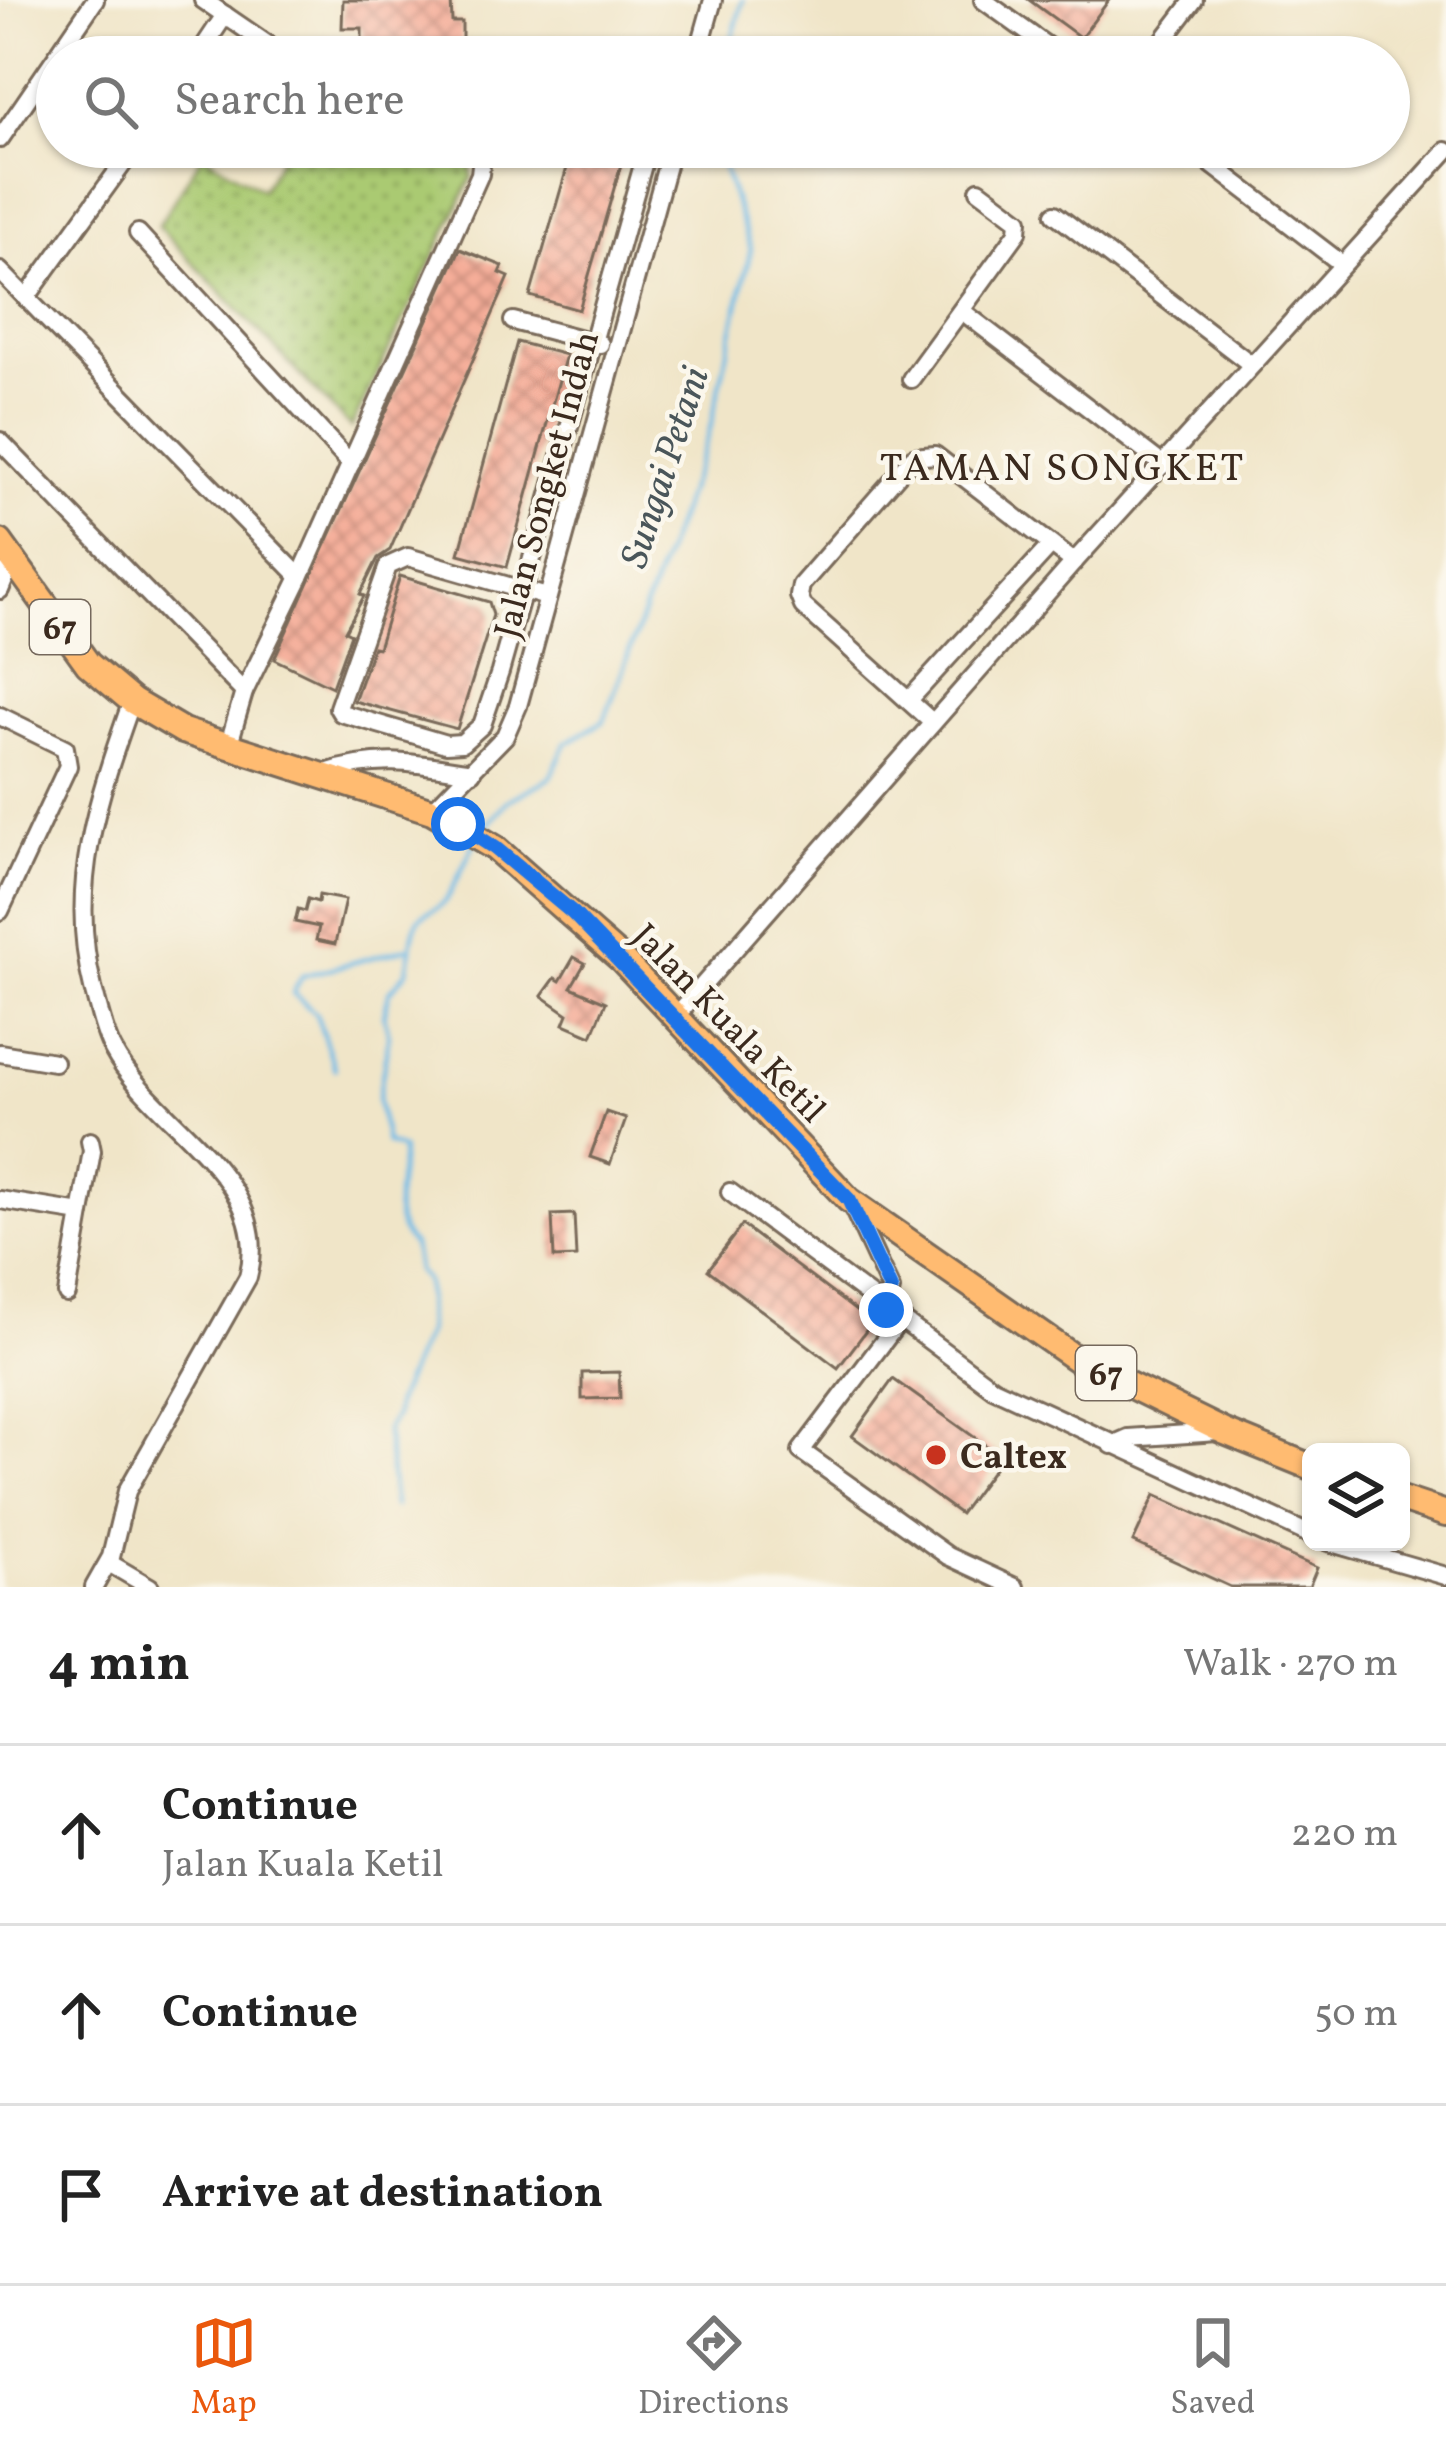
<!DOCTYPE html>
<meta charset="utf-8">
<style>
:root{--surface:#fff;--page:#f2f2f2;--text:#222;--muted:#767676;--line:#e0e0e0;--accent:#ea580c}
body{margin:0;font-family:Vollkorn,serif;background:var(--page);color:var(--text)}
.controls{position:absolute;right:36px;bottom:36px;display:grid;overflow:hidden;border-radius:18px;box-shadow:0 3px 9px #0004}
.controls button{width:108px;height:108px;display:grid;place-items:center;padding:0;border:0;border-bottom:3px solid var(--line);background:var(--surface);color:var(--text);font:60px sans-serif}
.stop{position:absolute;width:36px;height:36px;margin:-27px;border:9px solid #1a73e8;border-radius:50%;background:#fff}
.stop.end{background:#1a73e8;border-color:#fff;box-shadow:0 3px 12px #0008}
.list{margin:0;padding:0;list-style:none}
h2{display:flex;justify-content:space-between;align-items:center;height:156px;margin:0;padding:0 48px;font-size:51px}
h2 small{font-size:39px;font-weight:400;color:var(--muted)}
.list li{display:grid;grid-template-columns:78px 1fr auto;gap:36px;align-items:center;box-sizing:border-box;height:180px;padding:0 48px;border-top:3px solid var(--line)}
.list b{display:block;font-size:45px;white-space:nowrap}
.list p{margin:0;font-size:39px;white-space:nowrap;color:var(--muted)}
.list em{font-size:39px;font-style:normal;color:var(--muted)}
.icon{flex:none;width:66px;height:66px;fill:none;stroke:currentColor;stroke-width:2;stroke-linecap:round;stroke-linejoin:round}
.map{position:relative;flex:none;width:1446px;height:1587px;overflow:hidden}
.search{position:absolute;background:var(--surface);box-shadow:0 3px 9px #0004;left:36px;right:36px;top:36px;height:132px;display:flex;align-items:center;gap:30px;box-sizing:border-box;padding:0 42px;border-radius:66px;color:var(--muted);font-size:45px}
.sheet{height:696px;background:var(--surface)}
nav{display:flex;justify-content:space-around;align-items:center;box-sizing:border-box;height:168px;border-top:3px solid var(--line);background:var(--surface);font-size:33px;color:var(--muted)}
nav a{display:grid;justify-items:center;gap:6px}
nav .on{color:var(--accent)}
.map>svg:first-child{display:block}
.grass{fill:url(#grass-dots);stroke:#727a48;stroke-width:3}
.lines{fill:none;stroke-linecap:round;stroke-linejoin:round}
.stream{stroke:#6dbbe7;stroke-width:4.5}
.building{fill:url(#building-cross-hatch)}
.minor-casing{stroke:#7a6b5a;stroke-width:22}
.primary-casing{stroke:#7a6b5a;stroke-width:30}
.minor{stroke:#fff;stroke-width:16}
.primary{stroke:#ffbb71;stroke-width:24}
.route{stroke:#1a73e8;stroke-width:15}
.poi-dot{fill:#c8321e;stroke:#fbf7ec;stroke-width:4.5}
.labels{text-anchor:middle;stroke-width:9;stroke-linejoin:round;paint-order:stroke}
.shield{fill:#fbf7ec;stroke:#75685c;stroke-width:3}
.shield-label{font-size:33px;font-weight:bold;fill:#3b2a1e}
.street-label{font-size:36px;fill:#3b2a1e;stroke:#fbf7ec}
.poi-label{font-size:36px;font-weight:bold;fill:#3b2a1e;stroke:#fbf7ec;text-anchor:start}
.neighbourhood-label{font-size:39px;letter-spacing:3px;fill:#3b2a1e;stroke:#fbf7ec}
.water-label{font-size:39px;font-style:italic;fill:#4a565a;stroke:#fbf7ec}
</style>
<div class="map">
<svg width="1446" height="1587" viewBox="0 0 1446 1587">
<defs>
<pattern id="grass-dots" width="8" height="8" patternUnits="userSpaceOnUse" patternTransform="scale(3)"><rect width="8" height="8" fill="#aaca72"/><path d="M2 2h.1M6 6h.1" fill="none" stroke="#8ca45d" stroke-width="1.8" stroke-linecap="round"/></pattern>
<pattern id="building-cross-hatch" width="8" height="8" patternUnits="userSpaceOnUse" patternTransform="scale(3)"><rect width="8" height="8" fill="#f5ad99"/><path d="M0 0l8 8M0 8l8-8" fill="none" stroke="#c88d7c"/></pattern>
</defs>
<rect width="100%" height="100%" fill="#fbf7ec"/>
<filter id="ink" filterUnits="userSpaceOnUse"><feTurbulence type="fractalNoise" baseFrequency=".00833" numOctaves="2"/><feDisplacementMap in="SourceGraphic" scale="24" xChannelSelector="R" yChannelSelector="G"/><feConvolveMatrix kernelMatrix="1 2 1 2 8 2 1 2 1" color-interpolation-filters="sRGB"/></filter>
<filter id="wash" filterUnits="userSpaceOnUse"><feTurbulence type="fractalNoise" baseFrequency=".004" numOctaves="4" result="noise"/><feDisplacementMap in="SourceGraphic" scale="48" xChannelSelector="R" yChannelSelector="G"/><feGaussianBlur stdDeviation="2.7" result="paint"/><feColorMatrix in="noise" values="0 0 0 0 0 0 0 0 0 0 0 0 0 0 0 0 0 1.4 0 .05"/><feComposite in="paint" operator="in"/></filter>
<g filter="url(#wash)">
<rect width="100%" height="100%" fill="#f0e5c8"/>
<polygon class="grass" points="286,147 469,147 472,178 351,428 158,226 203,154 262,190"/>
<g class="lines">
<g class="stream">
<polyline points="727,57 743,0"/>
<polyline points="483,830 507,801 550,778 566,743 604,721 709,433 751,249 716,147"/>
<path d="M335 1069 316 1014 293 993 302 976 411 947C416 902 431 921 448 897 458 880 465 861 474 844"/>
<path d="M394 1507 386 1430 395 1416 396 1402 427 1331 426 1281 417 1271 413 1245C383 1221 402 1181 402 1149L386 1143 378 1100 389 1035 384 1016 389 993 407 971 411 949"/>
</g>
</g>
<g id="blocks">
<g class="building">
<polygon points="343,0 451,0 452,22 462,22 462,46 362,46 362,28 342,28"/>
<polygon points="1029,0 1109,0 1081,38"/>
<polygon points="573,147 626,147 579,310 530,296"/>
<polygon points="460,249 503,266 500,273 509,277 390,550 378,558 360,594 364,596 345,631 351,634 332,687 274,659"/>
<polygon points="517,342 566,355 507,567 459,554"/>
<polygon points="400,576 489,602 493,615 457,729 354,701 373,647 378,648"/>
<polygon points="319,895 345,900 335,944 316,940 319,927 295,922 298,909 305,911 308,899 318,902"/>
<polygon points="574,957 585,963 571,987 606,1002 592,1036 564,1024 568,1014 542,996 555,978 560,981"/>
<polygon points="606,1112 626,1119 610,1164 590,1157"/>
<polygon points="574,1214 576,1257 554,1258 552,1215"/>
<polygon points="742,1225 872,1323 838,1368 708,1270"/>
<polygon points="619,1372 620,1398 582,1399 582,1373"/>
<polygon points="893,1379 1002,1457 960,1514 852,1436"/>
<polygon points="1155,1495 1317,1568 1309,1587 1231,1587 1133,1542"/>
</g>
</g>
</g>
<g filter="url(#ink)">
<use href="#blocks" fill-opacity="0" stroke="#7a6b5a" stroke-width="3"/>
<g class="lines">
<defs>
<g id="minor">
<polyline points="203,0 286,57"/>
<polyline points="983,0 1062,57"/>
<polyline points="1156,50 1194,0"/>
<polyline points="197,57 225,15"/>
<polyline points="697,57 713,0"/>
<polyline points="0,139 95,0"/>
<polyline points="1189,147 1342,264"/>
<polyline points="1055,214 1252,365"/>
<polyline points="138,233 351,464"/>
<polyline points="0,271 300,577"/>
<polyline points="26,298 135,147"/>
<polyline points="962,311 1163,465"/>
<polyline points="513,321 600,344"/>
<polyline points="911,379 1018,232 1019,220 979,190"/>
<polyline points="0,441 244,692"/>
<polyline points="0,590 13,558"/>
<polyline points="547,597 408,557 388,566 338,708 341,713 446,744 462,743 482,725 500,672 648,147"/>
<polyline points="909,700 1051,545"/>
<polyline points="0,716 65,748 68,766 0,911"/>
<polyline points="932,722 803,606 799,596 801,585 913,457 935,455 1074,562"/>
<polyline points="228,747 244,692 300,577 480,174 483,147"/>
<path d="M325 773C380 755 416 763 472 772"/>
<polyline points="432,811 505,736 518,706 672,147"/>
<polyline points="676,1016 1074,562 1446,151"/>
<polyline points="0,1053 54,1062"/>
<polyline points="730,1192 993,1388 1311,1535"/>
<polyline points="0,1200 81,1213"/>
<polyline points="852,1206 891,1290 886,1310"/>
<polyline points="67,1294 92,1151 90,1141"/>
<polyline points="900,1320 801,1451 948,1556 1015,1587"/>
<polyline points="1112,1445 1128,1438 1218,1432"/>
<polyline points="1328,1542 1446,1576"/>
<polyline points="109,1563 150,1587"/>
<path d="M94 1587 111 1557 127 1491 248 1277C275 1178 152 1124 113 1050 103 1031 99 1009 93 988 67 886 98 797 132 701"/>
</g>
<g id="primary">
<polyline points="0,542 88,664 132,701 183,731 432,811 495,848 622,960 849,1200 1078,1360 1225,1432 1311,1467"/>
<polyline points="1401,1499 1446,1514"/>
</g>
</defs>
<use href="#minor" class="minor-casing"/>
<use href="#primary" class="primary-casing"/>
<use href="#minor" class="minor"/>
<use href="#primary" class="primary"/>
</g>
</g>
<g class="lines" filter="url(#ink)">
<polyline class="route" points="458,824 495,848 573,913 849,1200 891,1290 886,1310"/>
</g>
<circle class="poi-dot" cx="936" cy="1455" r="12"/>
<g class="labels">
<g class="shield">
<rect x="30" y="600" width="60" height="54" rx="9"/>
<rect x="1076" y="1346" width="60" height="54" rx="9"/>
</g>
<g class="shield-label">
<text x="60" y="639">67</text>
<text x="1106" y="1385">67</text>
</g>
<g class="street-label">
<text transform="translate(545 484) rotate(-75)" y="13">Jalan Songket Indah</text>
<text transform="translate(730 1022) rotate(46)" y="13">Jalan Kuala Ketil</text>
</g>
<g class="poi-label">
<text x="960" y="1468">Caltex</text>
</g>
<g class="neighbourhood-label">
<text x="1063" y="480">TAMAN SONGKET</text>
</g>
<g class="water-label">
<text transform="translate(663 467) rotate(-72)" y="14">Sungai Petani</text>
</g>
</g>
</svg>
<div class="controls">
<button><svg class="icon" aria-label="layers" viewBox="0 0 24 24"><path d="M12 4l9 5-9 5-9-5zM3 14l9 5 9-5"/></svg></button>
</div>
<div class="stop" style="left:458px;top:824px"></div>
<div class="stop end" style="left:886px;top:1310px"></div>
<div class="search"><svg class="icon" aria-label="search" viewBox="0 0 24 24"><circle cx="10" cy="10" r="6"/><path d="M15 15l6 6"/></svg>Search here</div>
</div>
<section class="sheet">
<h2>4 min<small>Walk · 270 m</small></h2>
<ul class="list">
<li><svg class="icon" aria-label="ahead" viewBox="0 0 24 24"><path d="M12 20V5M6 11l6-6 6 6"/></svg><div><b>Continue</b><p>Jalan Kuala Ketil</p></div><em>220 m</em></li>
<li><svg class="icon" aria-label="ahead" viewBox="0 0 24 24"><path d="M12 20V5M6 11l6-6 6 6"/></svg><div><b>Continue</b></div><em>50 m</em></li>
<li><svg class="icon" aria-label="arrive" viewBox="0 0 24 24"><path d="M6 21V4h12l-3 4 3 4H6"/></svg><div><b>Arrive at destination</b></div></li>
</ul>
</section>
<nav>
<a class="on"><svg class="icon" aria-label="map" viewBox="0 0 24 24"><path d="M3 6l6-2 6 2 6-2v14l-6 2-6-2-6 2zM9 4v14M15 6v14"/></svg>Map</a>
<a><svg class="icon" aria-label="directions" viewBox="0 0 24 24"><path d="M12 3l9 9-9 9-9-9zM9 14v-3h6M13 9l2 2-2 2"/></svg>Directions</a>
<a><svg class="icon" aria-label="saved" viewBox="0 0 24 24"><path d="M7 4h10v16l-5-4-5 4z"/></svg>Saved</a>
</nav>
